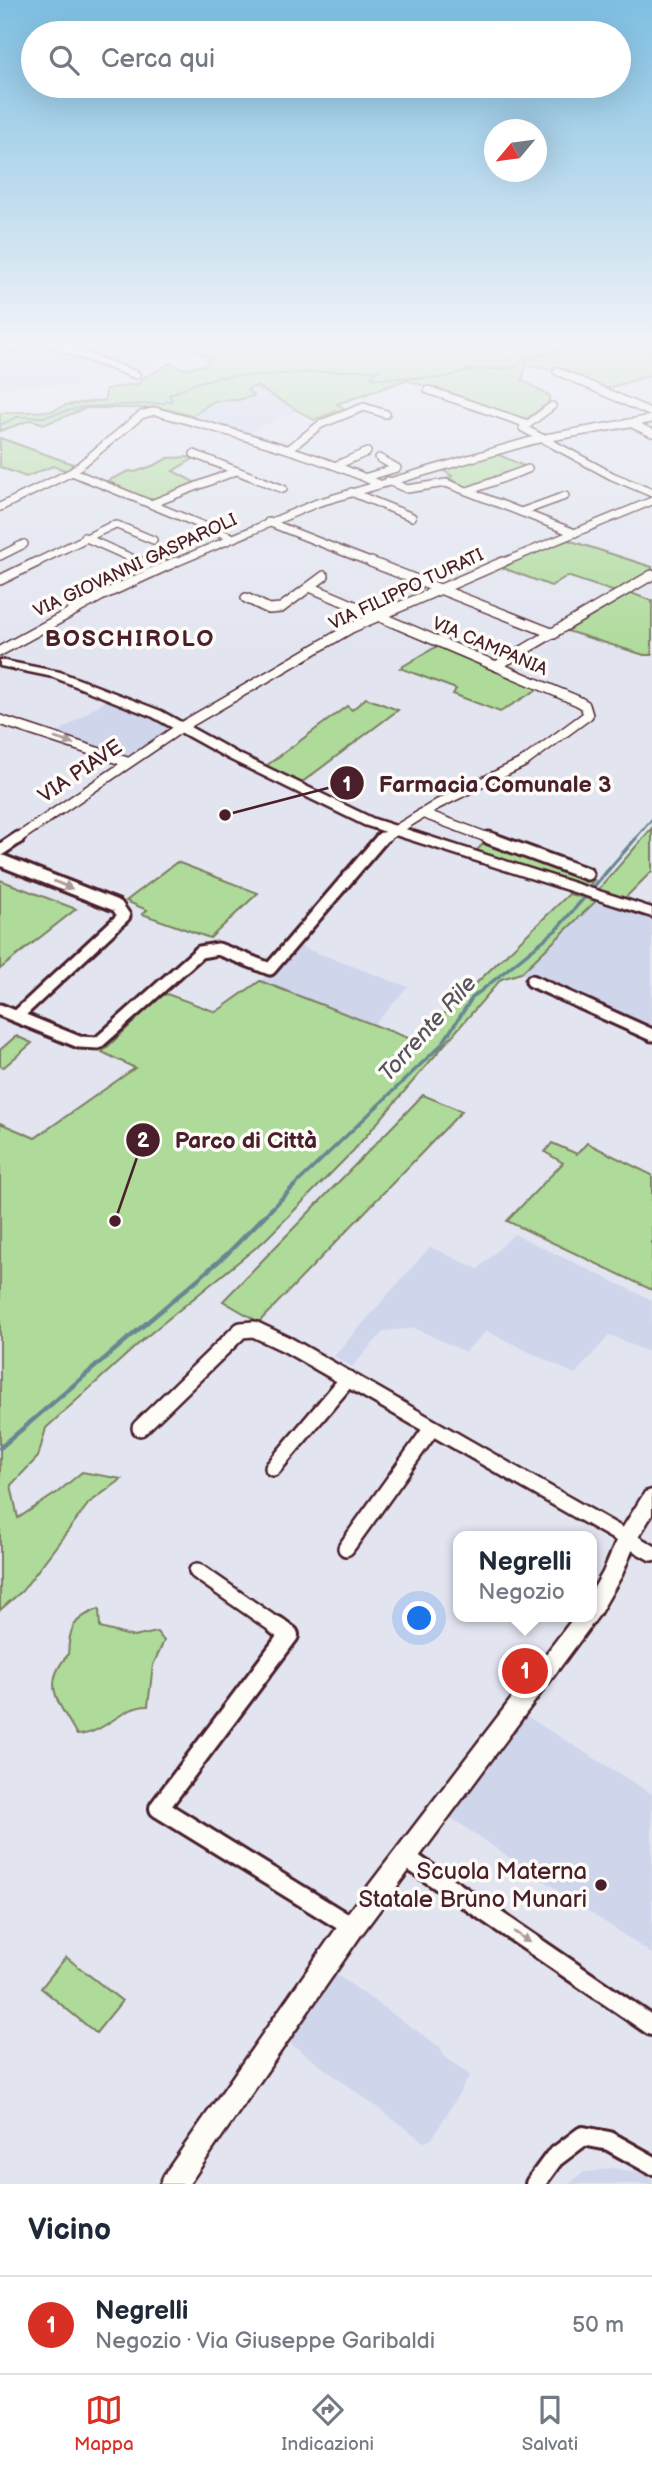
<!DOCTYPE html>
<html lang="it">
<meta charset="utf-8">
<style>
:root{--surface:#fff;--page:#f2f2f3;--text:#1f2937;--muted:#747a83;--line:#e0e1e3;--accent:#d93025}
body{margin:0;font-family:"Balsamiq Sans",sans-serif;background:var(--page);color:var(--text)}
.compass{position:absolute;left:484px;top:119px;width:63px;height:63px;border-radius:50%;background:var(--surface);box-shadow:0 7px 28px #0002;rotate:241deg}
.you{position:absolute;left:420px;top:1619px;width:24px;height:24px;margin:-18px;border:5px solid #fff;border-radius:50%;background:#1a73e8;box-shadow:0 0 0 10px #1a73e833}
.badge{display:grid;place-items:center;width:46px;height:46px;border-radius:50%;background:var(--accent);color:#fff;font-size:23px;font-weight:700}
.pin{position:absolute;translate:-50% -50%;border:4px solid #fff;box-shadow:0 2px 7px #0006}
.popup{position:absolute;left:453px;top:1531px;width:144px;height:91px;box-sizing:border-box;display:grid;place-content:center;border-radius:14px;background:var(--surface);filter:drop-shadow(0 2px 5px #0005);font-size:23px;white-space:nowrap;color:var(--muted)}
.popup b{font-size:26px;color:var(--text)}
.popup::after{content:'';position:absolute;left:50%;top:100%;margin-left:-14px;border:14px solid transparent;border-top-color:var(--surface)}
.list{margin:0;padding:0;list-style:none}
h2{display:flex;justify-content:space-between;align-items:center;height:91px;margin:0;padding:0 28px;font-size:30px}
h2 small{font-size:23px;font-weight:400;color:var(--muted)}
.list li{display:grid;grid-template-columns:46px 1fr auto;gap:21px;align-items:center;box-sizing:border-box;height:98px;padding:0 28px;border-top:2px solid var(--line)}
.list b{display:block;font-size:26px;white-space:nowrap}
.list p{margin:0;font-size:23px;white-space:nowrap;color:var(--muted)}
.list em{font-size:23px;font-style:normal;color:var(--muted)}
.icon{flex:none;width:38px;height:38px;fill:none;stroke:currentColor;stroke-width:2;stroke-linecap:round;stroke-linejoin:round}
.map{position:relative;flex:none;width:652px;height:2184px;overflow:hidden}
.search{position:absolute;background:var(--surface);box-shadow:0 7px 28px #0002;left:21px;right:21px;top:21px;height:77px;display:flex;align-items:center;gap:18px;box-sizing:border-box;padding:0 24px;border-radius:38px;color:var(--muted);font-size:26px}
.sheet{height:189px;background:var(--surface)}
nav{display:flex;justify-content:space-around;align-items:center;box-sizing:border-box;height:98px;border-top:2px solid var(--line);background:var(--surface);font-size:19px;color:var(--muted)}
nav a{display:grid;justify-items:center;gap:4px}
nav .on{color:var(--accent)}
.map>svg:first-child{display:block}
.built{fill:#cfd5eb}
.green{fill:#aedb9a;stroke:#7c7d62;stroke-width:2}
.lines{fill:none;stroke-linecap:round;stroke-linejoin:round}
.stream-far3{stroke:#688792;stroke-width:2}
.stream-far2{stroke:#688792;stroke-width:2.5}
.stream-far1{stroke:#688792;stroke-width:3.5}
.stream{stroke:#688792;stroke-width:4.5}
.minor-far4-casing{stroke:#4a1f2b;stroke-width:10}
.minor-far3-casing{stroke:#4a1f2b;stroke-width:12}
.minor-far2-casing{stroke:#4a1f2b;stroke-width:17}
.minor-far1-casing{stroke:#4a1f2b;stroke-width:20}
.minor-casing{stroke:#4a1f2b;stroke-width:24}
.tertiary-casing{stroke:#4a1f2b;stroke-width:5}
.minor-far4{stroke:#fdfcf7;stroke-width:7}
.minor-far3{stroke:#fdfcf7;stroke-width:9}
.minor-far2{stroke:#fdfcf7;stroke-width:11}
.minor-far1{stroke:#fdfcf7;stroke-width:15}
.minor{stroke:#fdfcf7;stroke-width:18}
.tertiary{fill:#fdfcf7;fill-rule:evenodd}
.oneway{fill:#ac999b}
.poi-dot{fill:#4a1f2b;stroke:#fdfcf7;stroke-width:2.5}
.labels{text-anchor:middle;stroke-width:7;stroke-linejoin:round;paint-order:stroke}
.far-street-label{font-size:18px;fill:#4a1f2b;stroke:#fdfcf7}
.street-label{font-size:21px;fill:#4a1f2b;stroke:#fdfcf7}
.far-district-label{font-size:23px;font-weight:bold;letter-spacing:2px;fill:#4a1f2b;stroke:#fdfcf7}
.water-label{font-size:23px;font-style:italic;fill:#59535f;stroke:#fdfcf7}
.near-poi-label{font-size:24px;fill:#4a1f2b;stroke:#fdfcf7;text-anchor:end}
.leader{fill:none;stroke:#4a1f2b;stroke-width:2.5}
.callout-dot{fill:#4a1f2b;stroke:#fdfcf7;stroke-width:2.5}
.mark-label{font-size:21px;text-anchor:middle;font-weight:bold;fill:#fff}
.callout-label{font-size:23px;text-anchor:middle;font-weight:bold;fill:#4a1f2b;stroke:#fdfcf7;stroke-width:7;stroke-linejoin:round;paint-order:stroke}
</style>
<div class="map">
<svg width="652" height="2184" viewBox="0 0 652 2184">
<rect width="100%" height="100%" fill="#e2e5f0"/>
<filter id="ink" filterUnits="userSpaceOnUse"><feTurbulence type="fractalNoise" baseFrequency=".0143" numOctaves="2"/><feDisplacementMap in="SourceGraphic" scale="14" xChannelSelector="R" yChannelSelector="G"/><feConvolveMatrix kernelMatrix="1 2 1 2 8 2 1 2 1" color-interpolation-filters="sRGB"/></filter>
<g filter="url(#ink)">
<g class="built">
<polygon points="22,345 49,345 117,370 76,385 0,386 0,352"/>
<polygon points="63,345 193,345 139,373"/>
<polygon points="256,386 299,410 247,433 192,416 214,401 238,400 253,395 247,390"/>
<polygon points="108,699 167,726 169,730 131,754 123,755 57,733"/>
<polygon points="596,901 652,918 652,1029 521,973"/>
<polygon points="299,946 408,987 375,1024 260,981"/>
<polygon points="514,1234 652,1300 652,1354 610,1335 575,1374 486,1331 465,1352 415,1328 384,1331 352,1367 334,1356 430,1247 478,1269"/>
<polygon points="523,1714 652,1794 652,1954 448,1816"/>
<polygon points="330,1970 440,2047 444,2056 470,2075 432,2139 424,2142 283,2038"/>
<polygon points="611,2168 643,2173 652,2179 652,2184 569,2184 582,2173"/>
</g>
<g class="green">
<polygon points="203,345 652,345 652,375 605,389 563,370 526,366 522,380 550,396 548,404 526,419 406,380 337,404 344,408 314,420 256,386 247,390 254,396 238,400 214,401 192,416 160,408 87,408 45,424 31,420 0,431 0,413 52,411 66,405 105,400 106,389 141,383 143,378 171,363 185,369 208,364 207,356 196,350"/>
<polygon points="0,438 73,464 68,471 53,466 26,477 0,467"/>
<polygon points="497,454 526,467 467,488 448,478 452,476 441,469"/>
<polygon points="190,457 193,459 173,471 196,483 150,501 107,481 129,471 135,472 155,465 168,458"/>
<polygon points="568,540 652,567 652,572 618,593 567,576 551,586 503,568 503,565"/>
<polygon points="631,593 652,601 652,655 644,655 567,631"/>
<polygon points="439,645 538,689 500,712 453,694 456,689 400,668"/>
<polygon points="366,698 398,710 301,783 266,766 347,706 352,710"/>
<polygon points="652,828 652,871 624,899 598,890"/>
<polygon points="488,839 594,880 587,888 476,851"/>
<polygon points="177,862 258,893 210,938 142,914 147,910 126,901"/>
<polygon points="0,880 76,909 0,969"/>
<polygon points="569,894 596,901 521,973 501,979 353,1151 264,1241 146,1337 46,1428 38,1457 11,1485 18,1518 58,1492 82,1472 122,1479 89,1503 22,1591 0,1610 0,1123 35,1138 135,1068 102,1052 161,996 167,994 216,1012 260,981 416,1041"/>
<polygon points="16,1036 32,1043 4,1067 0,1066 0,1050"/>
<polygon points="423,1095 462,1111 259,1322 223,1301"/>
<polygon points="552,1143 577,1154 587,1143 652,1175 652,1290 507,1221 563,1163 545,1152"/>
<path d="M99 1609 100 1628 134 1637 157 1632 164 1641 153 1665 148 1706C121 1706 105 1734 77 1735 60 1704 40 1685 68 1655 69 1628 73 1618 99 1609Z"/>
<polygon points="66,1957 122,2001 96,2033 41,1988"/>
</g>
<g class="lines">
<polyline class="stream-far3" points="0,425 17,417 43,417 83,407 164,403 172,400 169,395 196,383 219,377 365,370 378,371 370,377 374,378 441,378 470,370 512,368 529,358 563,349 564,345"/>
<polyline class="stream-far2" points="634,840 652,819"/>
<polyline class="stream-far1" points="292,1188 442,1044 472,998 556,930 636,838"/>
<polyline class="stream" points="0,1448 226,1255 294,1186"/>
<defs>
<g id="minor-far4">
<polyline points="55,345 136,375"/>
<polyline points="0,350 16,345"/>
<polyline points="557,371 652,413"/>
<polyline points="428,390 528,424"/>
<polyline points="552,406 523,428 612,476 652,493"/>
<polyline points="630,423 652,433"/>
<polyline points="289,449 321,424 364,407 386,414"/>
<polyline points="194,454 283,489"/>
<polyline points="337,465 367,452"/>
<polyline points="72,472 231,537"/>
<polyline points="367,477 397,468 379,458"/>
<polyline points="388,481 407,489 446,483 575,533"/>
<polyline points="468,491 528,469"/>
<polyline points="351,492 412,517"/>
<polyline points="151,504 236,471"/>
<path d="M0 507 72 472 141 415 155 411C231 433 307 451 379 484"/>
<polyline points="521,512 565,496"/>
<polyline points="268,522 375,564"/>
<polyline points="84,537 145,564"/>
<polyline points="0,556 24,544"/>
<polyline points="33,564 111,526 117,525 153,540"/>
<polyline points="172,564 317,503 534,440 652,419"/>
<polyline points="499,564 652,501"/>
</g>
<g id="minor-far3">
<polyline points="141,562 147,565"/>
<polyline points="371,562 554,634"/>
<polyline points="0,580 37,562"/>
<polyline points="310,587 578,701 585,705 588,715 524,762 438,804 380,840"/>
<polyline points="246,598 269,609 281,608 324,576"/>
<polyline points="0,651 101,596 175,562"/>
<polyline points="498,665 652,575"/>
<polyline points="0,720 127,762"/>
<polyline points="422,813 494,840"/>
<polyline points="15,840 183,726 351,628 503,562"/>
</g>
<g id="minor-far2">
<polyline points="489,838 587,874"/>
<polyline points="0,850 18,838"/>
<polyline points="0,860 117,906 124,916 17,1016"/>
<polyline points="532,981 652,1035"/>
<polyline points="0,1010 79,1042 98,1043 200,952 218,949 270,969 382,838"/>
</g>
<g id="minor-far1">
<polyline points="140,1428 241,1330 254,1329 288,1345 652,1553"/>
<polyline points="273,1468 348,1379"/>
<polyline points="346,1548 432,1428"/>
<polyline points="197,1571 279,1628"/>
</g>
<g id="minor">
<polyline points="277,1626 289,1635 159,1808 352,1927"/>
<polyline points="405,1857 652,2026"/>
<polyline points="535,2184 554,2158 583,2136 609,2141 652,2165"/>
</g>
<g id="tertiary">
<polygon points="0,660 60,672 161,711 237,753 374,819 652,908 652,917 364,825 229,759 153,717 53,677 0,666"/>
<polygon points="652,1490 652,1515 636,1541 622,1575 599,1615 361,1935 189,2184 160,2184 164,2175 343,1919 574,1617 592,1617 592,1591 603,1572 620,1532 645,1492"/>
</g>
</defs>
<use href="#minor-far4" class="minor-far4-casing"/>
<use href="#minor-far3" class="minor-far3-casing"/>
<use href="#minor-far2" class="minor-far2-casing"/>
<use href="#minor-far1" class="minor-far1-casing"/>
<use href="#minor" class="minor-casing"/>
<use href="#tertiary" class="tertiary-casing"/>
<use href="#minor-far4" class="minor-far4"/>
<use href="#minor-far3" class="minor-far3"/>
<use href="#minor-far2" class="minor-far2"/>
<use href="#minor-far1" class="minor-far1"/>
<use href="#minor" class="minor"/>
<use href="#tertiary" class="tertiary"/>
</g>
<defs><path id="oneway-solid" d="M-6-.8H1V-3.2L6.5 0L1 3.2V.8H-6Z" transform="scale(1.75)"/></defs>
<g class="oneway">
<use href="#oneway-solid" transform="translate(64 741) rotate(18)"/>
<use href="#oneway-solid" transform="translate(63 885) rotate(22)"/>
<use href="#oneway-solid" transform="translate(522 1937) rotate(34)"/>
</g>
</g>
<linearGradient id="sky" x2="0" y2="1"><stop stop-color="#7dbee1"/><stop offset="0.53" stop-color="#f2f3f8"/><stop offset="1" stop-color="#f2f3f8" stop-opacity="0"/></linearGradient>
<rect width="652" height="651" fill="url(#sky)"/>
<circle class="poi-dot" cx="601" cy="1885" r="7"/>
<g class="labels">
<g class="far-street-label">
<text transform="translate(135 565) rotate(-25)" y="6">VIA GIOVANNI GASPAROLI</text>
<text transform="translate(406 589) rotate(-25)" y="6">VIA FILIPPO TURATI</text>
<text transform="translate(490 646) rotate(23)" y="6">VIA CAMPANIA</text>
</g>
<g class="street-label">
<text transform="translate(80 771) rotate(-34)" y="7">VIA PIAVE</text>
</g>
<g class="far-district-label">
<text x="130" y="646">BOSCHIROLO</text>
</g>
<g class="water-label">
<text transform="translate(427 1028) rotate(-48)" y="8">Torrente Rile</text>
</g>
<g class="near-poi-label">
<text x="587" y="1879">Scuola Materna<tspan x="587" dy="28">Statale Bruno Munari</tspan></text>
</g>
</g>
<path class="leader" d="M225 815L347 783M115 1221L143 1140"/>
<g class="callout-dot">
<circle cx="225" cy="815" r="7"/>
<circle cx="115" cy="1221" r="7"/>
<circle cx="347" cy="783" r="18"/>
<circle cx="143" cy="1140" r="18"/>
</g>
<g class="mark-label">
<text x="347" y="791">1</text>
<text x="143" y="1147">2</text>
</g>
<g class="callout-label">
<text x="495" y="792">Farmacia Comunale 3</text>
<text x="246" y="1148">Parco di Città</text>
</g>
</svg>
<svg class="compass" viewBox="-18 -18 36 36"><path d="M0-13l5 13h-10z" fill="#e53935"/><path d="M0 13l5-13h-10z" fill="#747a83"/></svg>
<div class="you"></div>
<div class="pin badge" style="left:525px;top:1671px">1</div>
<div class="popup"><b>Negrelli</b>Negozio</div>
<div class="search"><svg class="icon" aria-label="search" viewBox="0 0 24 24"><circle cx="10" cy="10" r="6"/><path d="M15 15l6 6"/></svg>Cerca qui</div>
</div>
<section class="sheet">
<h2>Vicino<small></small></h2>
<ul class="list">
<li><span class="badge">1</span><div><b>Negrelli</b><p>Negozio · Via Giuseppe Garibaldi</p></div><em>50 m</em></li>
</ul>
</section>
<nav>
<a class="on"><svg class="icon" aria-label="map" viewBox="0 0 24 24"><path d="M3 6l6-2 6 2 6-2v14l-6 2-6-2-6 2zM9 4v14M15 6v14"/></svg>Mappa</a>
<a><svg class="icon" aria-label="directions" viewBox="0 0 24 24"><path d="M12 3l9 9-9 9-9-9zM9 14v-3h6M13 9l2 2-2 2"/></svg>Indicazioni</a>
<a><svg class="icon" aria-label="saved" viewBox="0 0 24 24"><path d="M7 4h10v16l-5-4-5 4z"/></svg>Salvati</a>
</nav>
